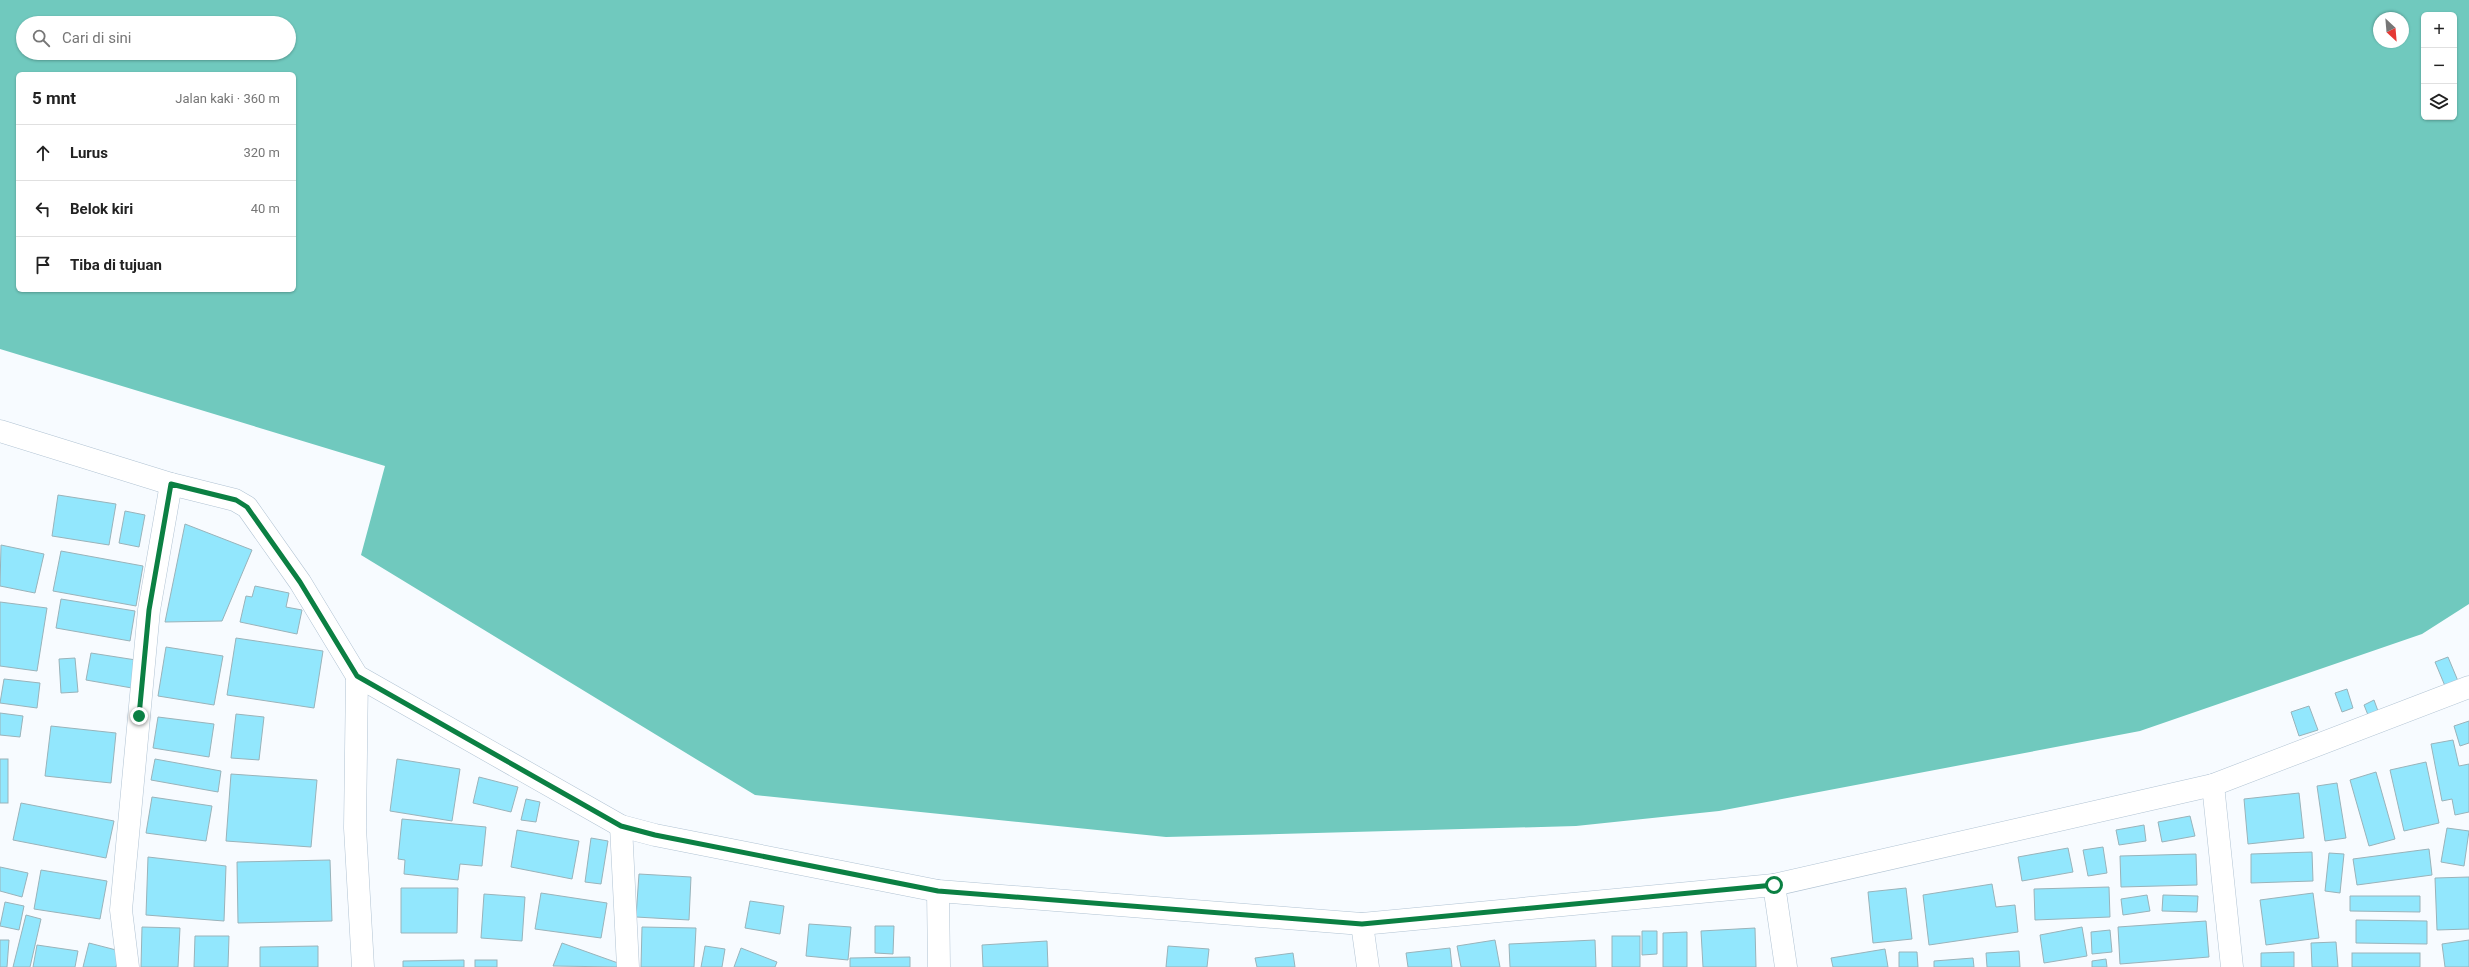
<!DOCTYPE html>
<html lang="id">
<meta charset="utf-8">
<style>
:root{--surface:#fff;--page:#f6f6f6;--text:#222;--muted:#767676;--line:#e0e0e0}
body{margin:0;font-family:Roboto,sans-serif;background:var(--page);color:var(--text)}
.controls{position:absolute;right:12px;top:12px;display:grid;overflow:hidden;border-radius:6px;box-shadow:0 1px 3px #0004}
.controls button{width:36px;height:36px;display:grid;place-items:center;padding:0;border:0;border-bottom:1px solid var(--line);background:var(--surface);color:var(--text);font:20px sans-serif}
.compass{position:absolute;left:2373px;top:12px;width:36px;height:36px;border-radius:50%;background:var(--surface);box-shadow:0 1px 3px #0004;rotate:154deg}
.stop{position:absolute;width:12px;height:12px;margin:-9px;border:3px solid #0b8043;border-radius:50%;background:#fff}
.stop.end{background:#0b8043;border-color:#fff;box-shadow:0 1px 4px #0008}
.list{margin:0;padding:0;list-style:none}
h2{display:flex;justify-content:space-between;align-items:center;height:52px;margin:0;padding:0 16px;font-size:17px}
h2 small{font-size:13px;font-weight:400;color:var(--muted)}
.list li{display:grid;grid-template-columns:26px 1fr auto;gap:12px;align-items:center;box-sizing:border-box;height:56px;padding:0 16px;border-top:1px solid var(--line)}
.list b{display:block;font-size:15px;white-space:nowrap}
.list em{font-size:13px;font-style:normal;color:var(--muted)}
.icon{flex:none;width:22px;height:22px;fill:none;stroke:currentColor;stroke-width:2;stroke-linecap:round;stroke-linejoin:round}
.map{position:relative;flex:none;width:2469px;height:967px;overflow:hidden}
.search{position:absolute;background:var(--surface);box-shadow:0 1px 3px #0004;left:16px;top:16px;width:280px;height:44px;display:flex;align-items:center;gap:10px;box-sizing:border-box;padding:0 14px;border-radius:22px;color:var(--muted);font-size:15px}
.panel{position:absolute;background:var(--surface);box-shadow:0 1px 3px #0004;left:16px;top:72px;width:280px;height:220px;border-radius:6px}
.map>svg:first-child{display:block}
.water{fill:#70c9be;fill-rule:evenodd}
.building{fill:#92e7fd;stroke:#99b3ba}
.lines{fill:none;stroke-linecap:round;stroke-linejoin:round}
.street-casing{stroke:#b1c3d3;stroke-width:23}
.street{stroke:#fff;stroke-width:22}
.route{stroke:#0b8043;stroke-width:5}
</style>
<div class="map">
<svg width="2469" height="967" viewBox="0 0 2469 967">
<rect width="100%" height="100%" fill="#f7fbff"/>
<path class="water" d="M0 0H2469V604L2422 634 2140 731 1719 811 1576 826 1166 837 755 795 361 555 385 466 0 349ZM2424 15H2454V117H2424ZM2379 18H2403V42H2379ZM23 23H289V53H23ZM18 74H294V290H18Z"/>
<g class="building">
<polygon points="58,495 116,504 109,545 52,536"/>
<polygon points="125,511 145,515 139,547 119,543"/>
<polygon points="185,524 252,550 222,621 165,622"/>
<polygon points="1,545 44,554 35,593 0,586"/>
<polygon points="61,551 143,566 136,606 53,591"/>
<polygon points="255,586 289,593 286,607 302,610 297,634 240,622 246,596 252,597"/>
<polygon points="61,599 135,611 130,641 56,628"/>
<polygon points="0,602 47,608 37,671 0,666"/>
<polygon points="236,638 323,651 314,708 227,695"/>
<polygon points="166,647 223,656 214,705 158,696"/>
<polygon points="91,653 136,660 132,688 86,680"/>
<polygon points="2448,657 2458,681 2445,686 2435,662"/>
<polygon points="75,658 78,692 61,693 59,659"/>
<polygon points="4,679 40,683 37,708 0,703"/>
<polygon points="2347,689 2353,708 2342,712 2335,693"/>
<polygon points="2374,700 2378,711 2368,715 2364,705"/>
<polygon points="2309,706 2318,730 2299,736 2291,712"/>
<polygon points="0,713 23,716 20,737 0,735"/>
<polygon points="236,714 264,717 259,760 231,758"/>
<polygon points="158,717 214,724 209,757 153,748"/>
<polygon points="2469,721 2469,743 2460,746 2454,726"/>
<polygon points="51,726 116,733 111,783 45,776"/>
<polygon points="2453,740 2459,766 2469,764 2469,812 2455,815 2452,799 2442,801 2431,744"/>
<rect x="0" y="759" width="8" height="44"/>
<polygon points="155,759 221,771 218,792 151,780"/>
<polygon points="397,759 460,769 452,821 390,811"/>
<polygon points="2426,762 2439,823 2404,831 2390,770"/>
<polygon points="2376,772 2395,839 2369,846 2350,780"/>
<polygon points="231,774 317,780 311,847 226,841"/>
<polygon points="479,777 518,787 511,812 473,803"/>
<polygon points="2337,783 2346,838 2325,841 2317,786"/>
<polygon points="2299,793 2304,838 2248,844 2244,799"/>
<polygon points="152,797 212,806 206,841 146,833"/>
<polygon points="526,799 540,802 536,822 521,820"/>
<polygon points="21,803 114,821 106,858 13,840"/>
<polygon points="2190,816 2195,836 2162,842 2158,822"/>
<polygon points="402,819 486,827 482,866 460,864 458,880 404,874 405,860 398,859"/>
<polygon points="2144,825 2146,841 2119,845 2116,830"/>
<polygon points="2447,828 2469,831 2464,866 2441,862"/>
<polygon points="517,830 579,841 572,879 511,867"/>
<polygon points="591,838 608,841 601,884 585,882"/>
<polygon points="2103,847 2107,873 2088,876 2083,850"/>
<polygon points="2068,848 2073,872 2022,881 2018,857"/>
<polygon points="2429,849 2432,875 2357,885 2353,859"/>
<polygon points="2312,852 2313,881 2251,883 2251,854"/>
<polygon points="2329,853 2344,854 2340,893 2325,891"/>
<polygon points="2196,854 2197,885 2121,887 2120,856"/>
<polygon points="148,857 226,866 224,921 146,915"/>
<polygon points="330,860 332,921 238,923 237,862"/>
<polygon points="0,867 28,873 22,897 0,891"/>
<polygon points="41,870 107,881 100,919 34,909"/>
<polygon points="639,874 691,877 689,920 636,917"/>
<polygon points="2469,877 2469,929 2437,930 2435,878"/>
<polygon points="1992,884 1996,907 2015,905 2018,932 1929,945 1923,895"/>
<polygon points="2109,887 2110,917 2035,920 2034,889"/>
<polygon points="401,888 458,888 457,933 401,933"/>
<polygon points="1906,888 1912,939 1873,943 1868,892"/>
<polygon points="541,893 607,903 601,938 535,929"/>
<polygon points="2313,893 2319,938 2266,945 2260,900"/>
<polygon points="484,894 525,897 522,941 481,938"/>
<polygon points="2147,895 2150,911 2123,915 2121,899"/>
<polygon points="2163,895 2198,896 2197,912 2162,911"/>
<polygon points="2350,896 2420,896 2420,912 2350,911"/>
<polygon points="750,901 784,906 780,934 745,928"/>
<polygon points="5,902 24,906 19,930 0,926"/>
<polygon points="26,915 41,919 30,967 13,967"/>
<polygon points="2356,920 2427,921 2427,944 2356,943"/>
<polygon points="2206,921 2209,957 2120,964 2118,927"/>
<polygon points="809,924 851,927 848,960 806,956"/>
<polygon points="875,926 894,926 893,954 875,953"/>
<polygon points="142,927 180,928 178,967 141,967"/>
<polygon points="642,927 696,928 694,967 641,967"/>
<polygon points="2082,927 2087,956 2044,963 2040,935"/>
<polygon points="1755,928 1756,967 1703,967 1701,931"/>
<polygon points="2110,930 2112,952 2092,954 2091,932"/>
<polygon points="1642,931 1657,931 1657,954 1642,955"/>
<polygon points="1687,932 1687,967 1663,967 1663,933"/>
<polygon points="195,936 229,936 228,967 194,967"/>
<rect x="1612" y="936" width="28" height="31"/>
<polygon points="0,940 9,940 7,967 0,967"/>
<polygon points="1495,940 1500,967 1461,967 1457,946"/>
<polygon points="1595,940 1596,967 1510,967 1509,944"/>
<polygon points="2469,940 2469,967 2445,967 2442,944"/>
<polygon points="1047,941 1048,967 983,967 982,945"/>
<polygon points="2336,942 2338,967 2312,967 2311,943"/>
<polygon points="89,943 120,951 116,967 83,967"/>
<polygon points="562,943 618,963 617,967 553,966"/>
<polygon points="37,945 78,951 75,967 33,967"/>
<polygon points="318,946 318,967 260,967 260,947"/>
<polygon points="705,946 725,949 722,967 701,967"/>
<polygon points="1168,946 1209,949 1207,967 1166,967"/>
<polygon points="741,948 777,962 775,967 734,967"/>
<polygon points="1450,948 1452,967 1408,967 1406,953"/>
<polygon points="1885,949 1888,967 1833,967 1831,958"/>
<polygon points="2019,951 2020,967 1987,967 1986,953"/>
<polygon points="1899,952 1917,952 1918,967 1899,967"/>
<polygon points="2294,952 2294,967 2261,967 2261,953"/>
<polygon points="1293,953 1295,967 1257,967 1255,958"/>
<rect x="2352" y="953" width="68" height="14"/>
<polygon points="910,957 910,967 850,967 850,958"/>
<polygon points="1973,958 1974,967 1934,967 1934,961"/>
<polygon points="2106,959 2107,967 2092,967 2092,961"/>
<polygon points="464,960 464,967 403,967 403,961"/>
<rect x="475" y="960" width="22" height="7"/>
</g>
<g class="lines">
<defs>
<g id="street">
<polyline points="0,431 171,484 235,500 247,507 300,582 357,676 621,826 655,835 938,891 1362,924 1774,885 2213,785 2469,687"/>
<polyline points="357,676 355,828 363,967"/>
<polyline points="2213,785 2232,967"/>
<polyline points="621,826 628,967"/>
<polyline points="1774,885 1786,967"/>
<polyline points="938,891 939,967"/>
<polyline points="1362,924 1368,967"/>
<polyline points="128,967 121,910 149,610 171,484"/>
</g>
</defs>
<use href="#street" class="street-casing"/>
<use href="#street" class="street"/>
</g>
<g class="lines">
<polyline class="route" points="139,716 149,610 171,484 236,500 247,507 300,582 357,676 621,826 655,835 938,891 1362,924 1774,885"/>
</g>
</svg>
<div class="controls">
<button>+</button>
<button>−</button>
<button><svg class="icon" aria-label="layers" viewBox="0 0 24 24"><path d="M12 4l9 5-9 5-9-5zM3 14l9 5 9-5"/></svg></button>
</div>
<svg class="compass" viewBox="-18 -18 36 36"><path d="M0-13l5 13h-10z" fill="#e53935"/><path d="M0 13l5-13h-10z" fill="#767676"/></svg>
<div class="stop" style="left:1774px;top:885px"></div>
<div class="stop end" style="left:139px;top:716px"></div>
<div class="search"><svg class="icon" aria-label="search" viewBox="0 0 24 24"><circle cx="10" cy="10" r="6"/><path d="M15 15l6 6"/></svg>Cari di sini</div>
<section class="panel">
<h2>5 mnt<small>Jalan kaki · 360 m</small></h2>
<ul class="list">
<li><svg class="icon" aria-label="ahead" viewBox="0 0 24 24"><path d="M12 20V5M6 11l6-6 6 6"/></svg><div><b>Lurus</b></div><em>320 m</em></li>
<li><svg class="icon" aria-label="left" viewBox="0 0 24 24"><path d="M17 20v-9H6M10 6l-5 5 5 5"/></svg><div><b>Belok kiri</b></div><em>40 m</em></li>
<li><svg class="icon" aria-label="arrive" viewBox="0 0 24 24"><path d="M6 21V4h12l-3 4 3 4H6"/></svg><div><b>Tiba di tujuan</b></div></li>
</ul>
</section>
</div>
